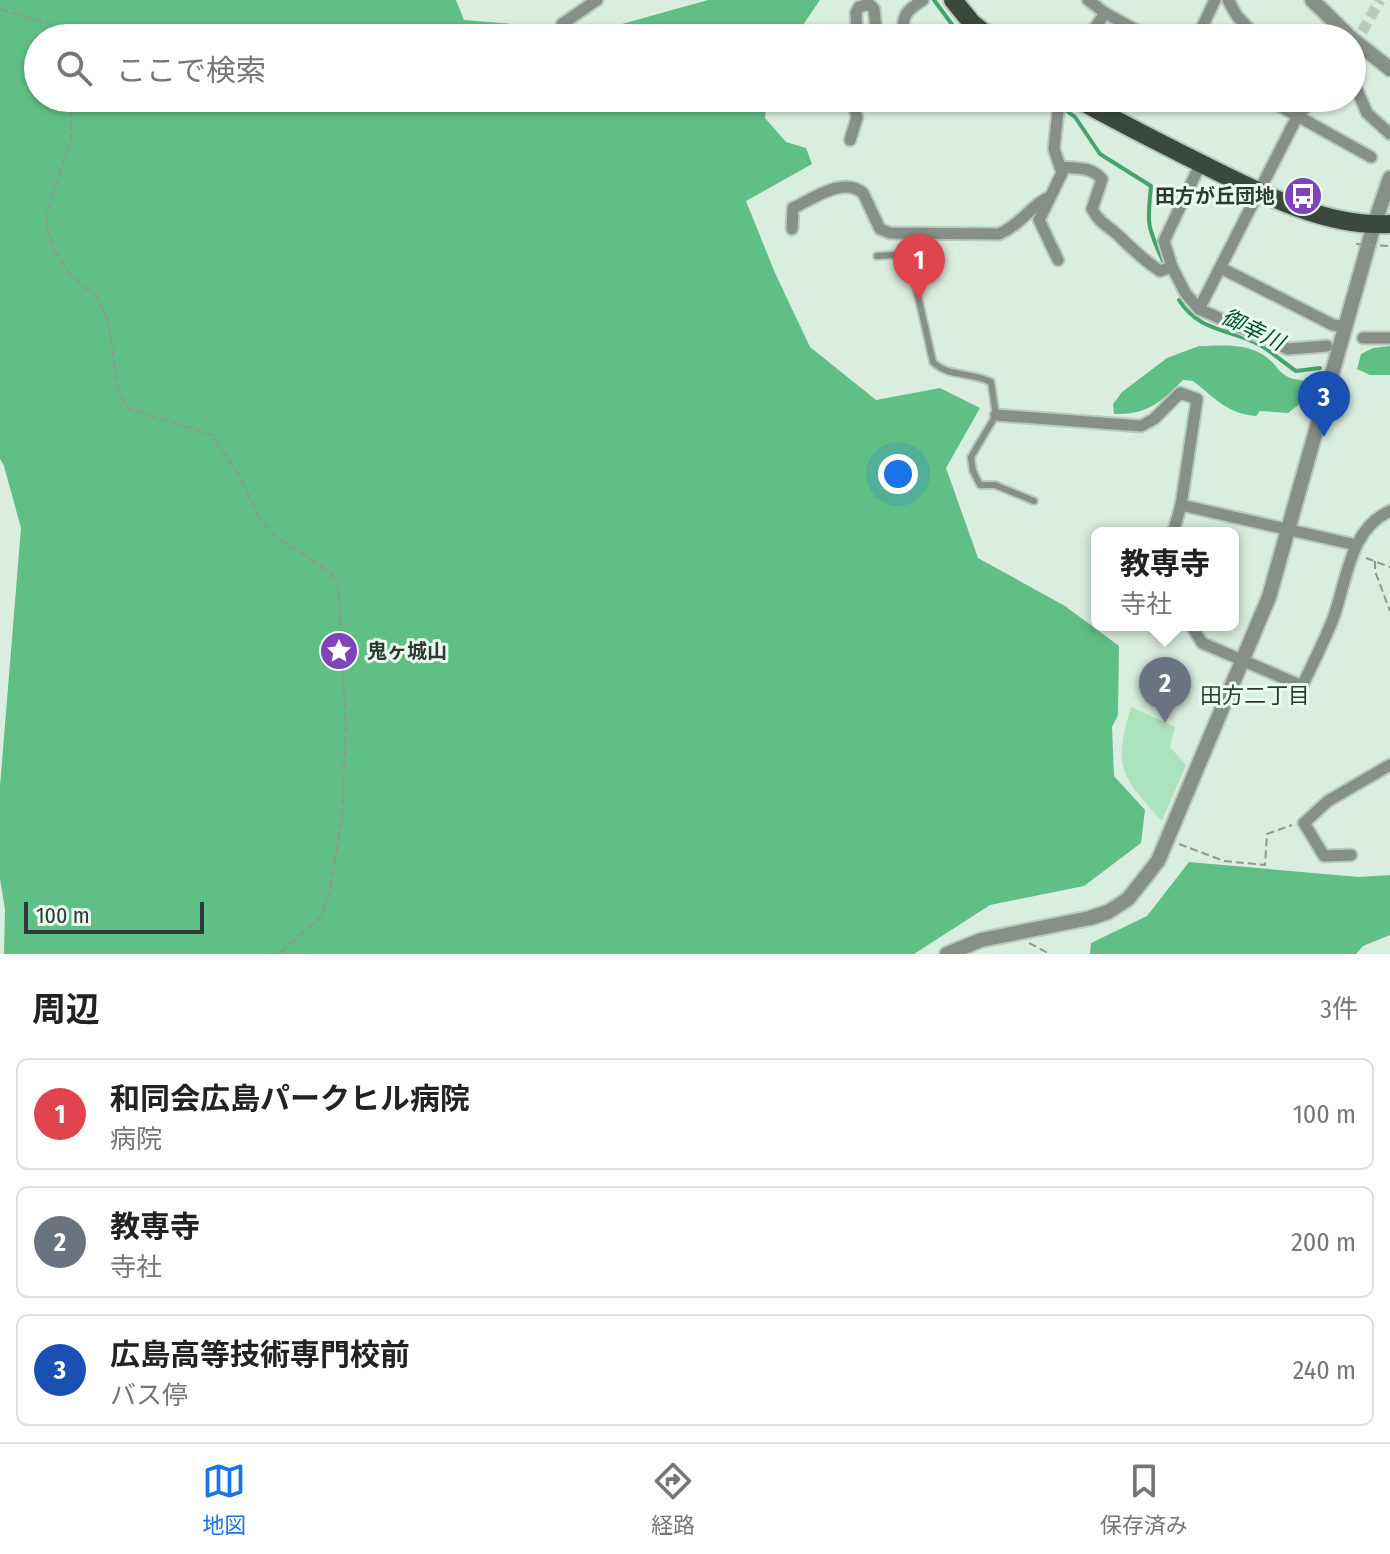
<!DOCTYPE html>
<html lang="ja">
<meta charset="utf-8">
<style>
:root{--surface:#fff;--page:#f2f2f2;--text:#222;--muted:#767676;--line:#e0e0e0;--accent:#1a73e8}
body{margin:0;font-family:"Fira Sans Condensed","Noto Sans JP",sans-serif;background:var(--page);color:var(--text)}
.scale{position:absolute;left:24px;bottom:20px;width:180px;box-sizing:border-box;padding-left:8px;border:4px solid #313833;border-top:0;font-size:22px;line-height:28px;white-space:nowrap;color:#313833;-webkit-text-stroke:6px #e7fced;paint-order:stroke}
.you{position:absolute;left:898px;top:474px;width:28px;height:28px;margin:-20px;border:6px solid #fff;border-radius:50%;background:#1a73e8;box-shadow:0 0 0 12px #1a73e833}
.badge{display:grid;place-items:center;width:52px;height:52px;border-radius:50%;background:var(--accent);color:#fff;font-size:26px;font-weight:700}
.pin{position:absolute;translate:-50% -66px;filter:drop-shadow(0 2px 4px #0008)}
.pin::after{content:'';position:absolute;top:42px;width:28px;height:24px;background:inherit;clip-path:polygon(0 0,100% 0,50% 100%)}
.popup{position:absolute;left:1091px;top:527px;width:148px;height:104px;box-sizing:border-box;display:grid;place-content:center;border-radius:12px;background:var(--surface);filter:drop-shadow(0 2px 6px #0005);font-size:26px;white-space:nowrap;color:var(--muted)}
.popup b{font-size:30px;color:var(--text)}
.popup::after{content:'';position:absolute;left:50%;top:100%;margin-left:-16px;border:16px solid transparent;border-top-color:var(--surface)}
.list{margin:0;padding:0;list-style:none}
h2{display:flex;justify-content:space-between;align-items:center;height:104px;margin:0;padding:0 32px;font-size:34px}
h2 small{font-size:26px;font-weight:400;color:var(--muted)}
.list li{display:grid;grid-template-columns:52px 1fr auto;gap:24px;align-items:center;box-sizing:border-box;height:112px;margin:0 16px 16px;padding:0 16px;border:2px solid var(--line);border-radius:12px}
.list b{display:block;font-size:30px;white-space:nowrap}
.list p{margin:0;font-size:26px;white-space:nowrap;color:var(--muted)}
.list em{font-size:26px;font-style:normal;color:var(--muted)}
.icon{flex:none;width:44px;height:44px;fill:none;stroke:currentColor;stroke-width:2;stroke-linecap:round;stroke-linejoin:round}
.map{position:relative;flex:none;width:1390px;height:954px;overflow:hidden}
.search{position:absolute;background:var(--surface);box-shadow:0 2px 6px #0004;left:24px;right:24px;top:24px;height:88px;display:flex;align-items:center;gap:20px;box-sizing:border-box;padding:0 28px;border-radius:44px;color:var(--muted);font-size:30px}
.sheet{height:488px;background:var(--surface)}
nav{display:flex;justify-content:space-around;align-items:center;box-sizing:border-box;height:112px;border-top:2px solid var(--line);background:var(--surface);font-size:22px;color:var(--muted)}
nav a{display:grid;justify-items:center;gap:4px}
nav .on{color:var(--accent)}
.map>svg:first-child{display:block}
.green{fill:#ace3bd}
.forest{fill:#60bf85}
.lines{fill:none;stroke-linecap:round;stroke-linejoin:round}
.stream{stroke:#44a46b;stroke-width:4}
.minor-tunnel{stroke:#b8cabd;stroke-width:11;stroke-dasharray:11 5.5;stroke-linecap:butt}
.service-casing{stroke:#b8cabd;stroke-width:10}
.minor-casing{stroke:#b8cabd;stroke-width:15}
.tertiary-casing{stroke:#b8cabd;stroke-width:18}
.primary-casing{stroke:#b8cabd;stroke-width:22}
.path{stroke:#8c9a90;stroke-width:2;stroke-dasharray:8 4;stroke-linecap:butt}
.service{stroke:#878f89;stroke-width:6}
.minor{stroke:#878f89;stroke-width:11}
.tertiary{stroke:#878f89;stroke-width:14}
.primary{stroke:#3a483e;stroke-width:18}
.path-bridge{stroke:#8c9a90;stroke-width:2;stroke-dasharray:8 4;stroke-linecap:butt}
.labels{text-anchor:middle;stroke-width:6;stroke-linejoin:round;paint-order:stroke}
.poi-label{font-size:20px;font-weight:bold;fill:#313833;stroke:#e7fced;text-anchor:end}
.water-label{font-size:22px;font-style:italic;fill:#04512c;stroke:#e7fced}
.neighbourhood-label{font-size:22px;fill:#313833;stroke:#e7fced}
</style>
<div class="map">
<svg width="1390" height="954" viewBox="0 0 1390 954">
<rect width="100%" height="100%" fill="#daeee0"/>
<path class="green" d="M1131 707 1175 727 1170 747 1186 765 1162 821C1120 775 1113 768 1131 707Z"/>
<g class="forest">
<polygon points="0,0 456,0 464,20 559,28 604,29 708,0 820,0 794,38 38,38 38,98 767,98 765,118 786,142 806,148 812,164 746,201 775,273 810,347 876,400 940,388 980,408 946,468 978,558 1065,606 1119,646 1118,715 1112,727 1114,776 1145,810 1141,843 1084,886 990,905 914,954 4,954 5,909 0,879 0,786 21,528 4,466 0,459"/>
<path d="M1199 346C1218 346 1240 343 1258 352 1283 364 1273 381 1313 381L1306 399 1288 413 1260 411 1256 416C1227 414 1214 397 1193 381L1183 380C1160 403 1147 415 1114 414L1113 404 1122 392 1167 358Z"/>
<polygon points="1390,346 1390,375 1370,375 1357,369 1361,354 1373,348"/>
<polygon points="1189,862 1359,877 1390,875 1390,935 1363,946 1356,954 1090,954 1091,943 1147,916"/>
</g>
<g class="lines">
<g class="stream">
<polyline points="934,0 962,38"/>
<path d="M1049 98 1075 117 1100 154 1151 186C1147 224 1147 226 1163 261"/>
<path d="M1179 300C1200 333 1229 328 1260 345 1272 352 1284 363 1296 371L1320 368"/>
</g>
<polyline class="minor-tunnel" points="1352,63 1359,37 1380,0"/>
<defs>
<path id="service" d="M877 256 894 255 911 265 933 362C947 377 972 372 991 382L996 415 971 457 973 471 980 485H995L1034 501"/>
<g id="minor">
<polyline points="1088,0 1105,13 1151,38"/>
<polyline points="1228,0 1237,16 1258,38"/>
<polyline points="562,24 597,0"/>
<polyline points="857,38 856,13 859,7 869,4 874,9 877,38"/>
<path d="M902 38C903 15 904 12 923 0"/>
<polyline points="1088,38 1105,13"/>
<polyline points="1197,38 1215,0"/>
<polyline points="1354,83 1367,113 1390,134"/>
<polyline points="1265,98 1371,157"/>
<polyline points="850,140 857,118 852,98"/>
<polyline points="1201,163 1164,241 1172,267 1186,294 1199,309 1288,349 1327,346"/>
<path d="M1061 167C1078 169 1090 166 1102 179L1092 209C1099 223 1110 227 1120 237 1133 250 1144 260 1160 271L1172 267"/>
<path d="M792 229 793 208C813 199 843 176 863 193L880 229 890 233 999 234C1021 225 1034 202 1050 197"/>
<polyline points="1058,260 1039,220 1062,173 1054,149 1058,111 1069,98"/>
<polyline points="1221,268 1333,325 1346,327"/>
<polyline points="1199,309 1298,115 1315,98"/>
<polyline points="1363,338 1390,338"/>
<polyline points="996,415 1141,426 1154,419 1180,393 1197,399 1181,505 1173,533"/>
<polyline points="1181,505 1356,545"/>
<path d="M1191 625 1202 643 1302 686C1312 666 1322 645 1331 624 1347 586 1347 530 1390 511"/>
<polyline points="1351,855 1324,856 1304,823 1328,801 1390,765"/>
</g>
<g id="tertiary">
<polyline points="1312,0 1351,38"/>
<polyline points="1352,39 1390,69"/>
<polyline points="947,954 981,940 1090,918 1108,912 1128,899 1158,861 1269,597 1374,225 1390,178"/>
</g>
<g id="primary">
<polyline points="953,0 972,23 991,38"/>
<path d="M1076 98C1112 119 1149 137 1186 156 1247 186 1320 228 1390 224"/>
</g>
</defs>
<use href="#service" class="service-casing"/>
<use href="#minor" class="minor-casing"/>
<use href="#tertiary" class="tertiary-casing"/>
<use href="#primary" class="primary-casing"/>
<g class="path">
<polyline points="0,9 49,24 62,38"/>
<polyline points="71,98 71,139 47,213 47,228 54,248 69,274 97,297 108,320 118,389 127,408 212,435 239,475 259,517 274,535 330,572 338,583 346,726 342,818 330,890 322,916 278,954"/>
<polyline points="1366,558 1390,567"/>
<polyline points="1375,561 1375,571 1390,611"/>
<polyline points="1179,844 1224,861 1265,865 1267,834 1292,825"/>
<polyline points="1029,943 1050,954"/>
</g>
<use href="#service" class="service"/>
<use href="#minor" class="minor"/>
<use href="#tertiary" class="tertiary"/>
<use href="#primary" class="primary"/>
<polyline class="path-bridge" points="1356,244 1390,246"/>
</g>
<defs>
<symbol id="bus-disc" viewBox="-11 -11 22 22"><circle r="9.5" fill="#8043b8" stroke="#e7fced"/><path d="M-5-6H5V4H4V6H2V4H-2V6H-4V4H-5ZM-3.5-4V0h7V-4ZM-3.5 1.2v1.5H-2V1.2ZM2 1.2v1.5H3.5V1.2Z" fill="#fff"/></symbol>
<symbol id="sight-disc" viewBox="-11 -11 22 22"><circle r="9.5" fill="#8043b8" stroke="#e7fced"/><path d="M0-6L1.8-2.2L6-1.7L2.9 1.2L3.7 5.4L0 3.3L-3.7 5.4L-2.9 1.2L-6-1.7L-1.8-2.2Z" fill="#fff"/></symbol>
</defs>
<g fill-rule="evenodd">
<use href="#bus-disc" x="1281" y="174" width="44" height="44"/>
<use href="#sight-disc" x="317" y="629" width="44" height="44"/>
</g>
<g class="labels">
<g class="poi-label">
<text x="1275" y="203">田方が丘団地</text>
<text x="367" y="658" text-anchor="start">鬼ヶ城山</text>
</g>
<g class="water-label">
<text transform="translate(1253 329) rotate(26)" y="8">御幸川</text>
</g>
<g class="neighbourhood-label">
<text x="1255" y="703">田方二丁目</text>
</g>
</g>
</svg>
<div class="scale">100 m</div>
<div class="you"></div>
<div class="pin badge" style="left:919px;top:300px;background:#e0444e">1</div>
<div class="pin badge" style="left:1165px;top:723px;background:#6b7280">2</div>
<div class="popup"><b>教専寺</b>寺社</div>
<div class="pin badge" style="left:1324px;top:437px;background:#1a4fb4">3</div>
<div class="search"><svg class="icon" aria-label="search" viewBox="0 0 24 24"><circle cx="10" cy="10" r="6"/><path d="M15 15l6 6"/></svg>ここで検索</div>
</div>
<section class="sheet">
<h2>周辺<small>3件</small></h2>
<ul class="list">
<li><span class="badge" style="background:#e0444e">1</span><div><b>和同会広島パークヒル病院</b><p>病院</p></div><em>100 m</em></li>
<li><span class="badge" style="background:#6b7280">2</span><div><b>教専寺</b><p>寺社</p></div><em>200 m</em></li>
<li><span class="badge" style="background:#1a4fb4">3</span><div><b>広島高等技術専門校前</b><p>バス停</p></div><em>240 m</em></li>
</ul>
</section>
<nav>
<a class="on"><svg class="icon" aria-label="map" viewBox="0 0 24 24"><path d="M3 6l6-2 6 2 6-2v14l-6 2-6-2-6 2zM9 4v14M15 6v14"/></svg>地図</a>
<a><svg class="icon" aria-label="directions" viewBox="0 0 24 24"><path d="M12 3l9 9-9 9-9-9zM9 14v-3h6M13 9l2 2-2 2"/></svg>経路</a>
<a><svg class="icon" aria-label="saved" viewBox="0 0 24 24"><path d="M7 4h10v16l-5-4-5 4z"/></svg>保存済み</a>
</nav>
